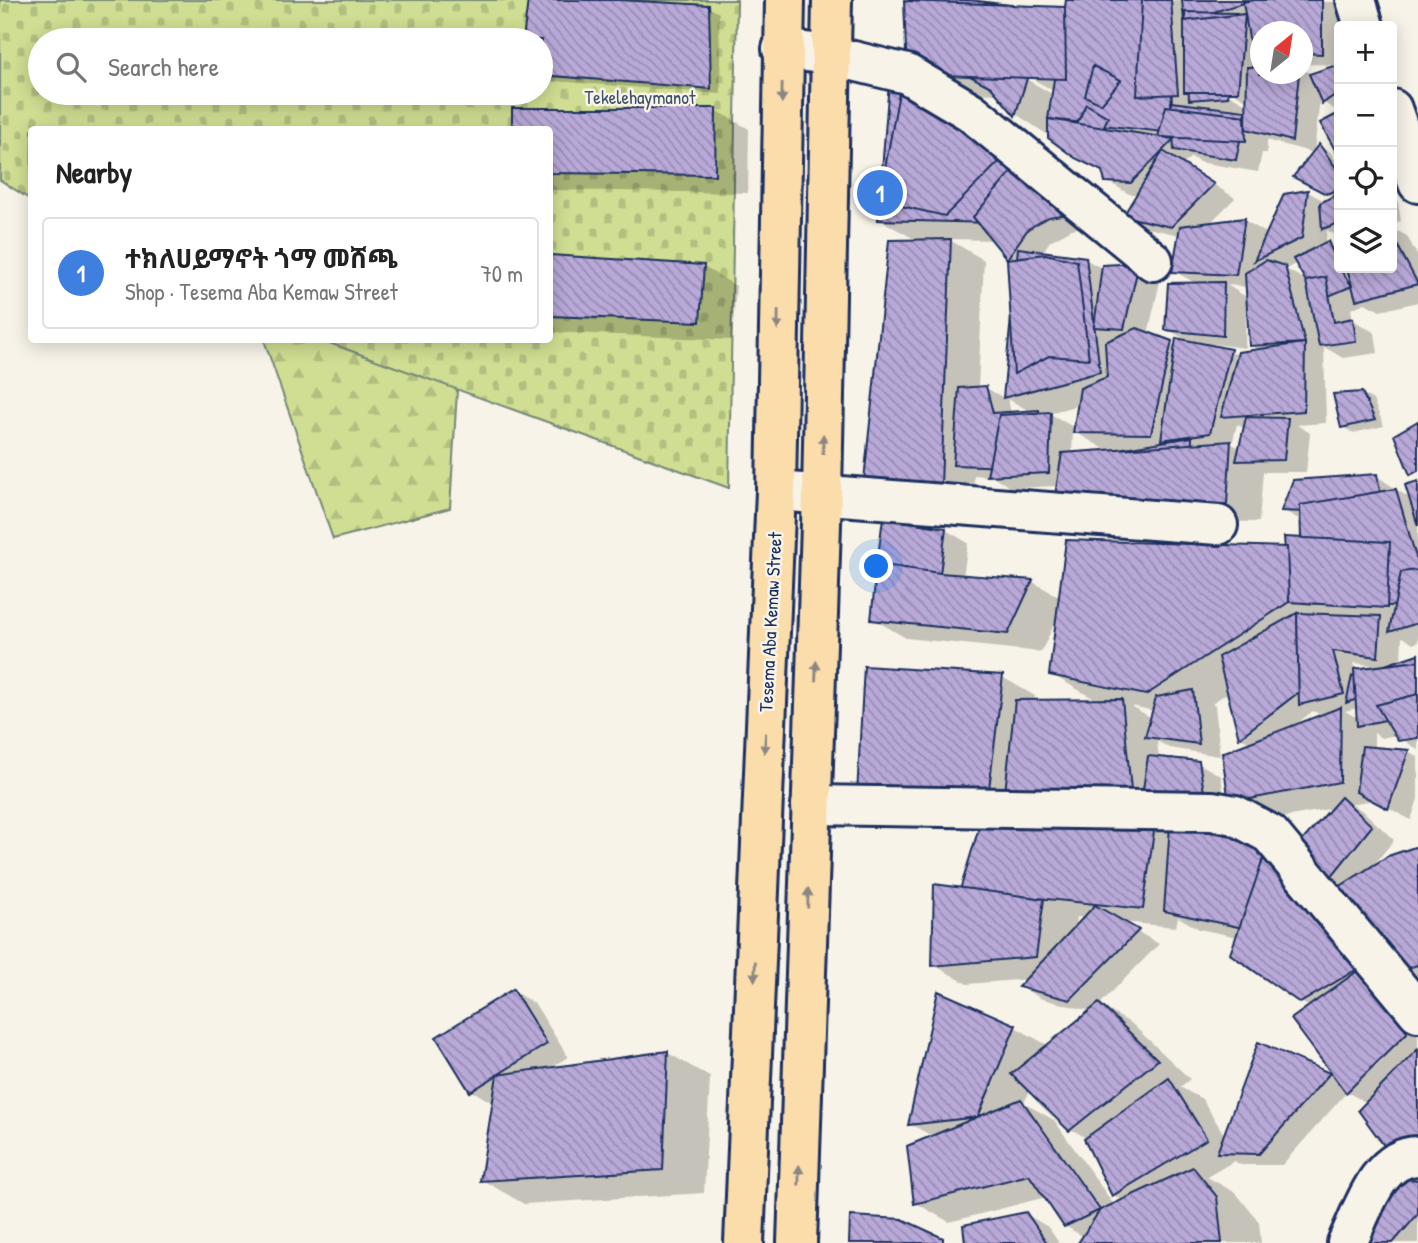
<!DOCTYPE html>
<meta charset="utf-8">
<style>
:root{--surface:#fff;--page:#f2f2f2;--text:#222;--muted:#767676;--line:#e0e0e0;--accent:#0b8043}
body{margin:0;font-family:"Patrick Hand","Noto Sans Ethiopic",sans-serif;background:var(--page);color:var(--text)}
.controls{position:absolute;right:21px;top:21px;display:grid;overflow:hidden;border-radius:7px;box-shadow:0 4px 18px #0003}
.controls button{width:63px;height:63px;display:grid;place-items:center;padding:0;border:0;border-bottom:2px solid var(--line);background:var(--surface);color:var(--text);font:35px sans-serif}
.compass{position:absolute;left:1250px;top:21px;width:63px;height:63px;border-radius:50%;background:var(--surface);box-shadow:0 4px 18px #0003;rotate:30deg}
.you{position:absolute;left:877px;top:567px;width:24px;height:24px;margin:-18px;border:5px solid #fff;border-radius:50%;background:#1a73e8;box-shadow:0 0 0 10px #1a73e833}
.badge{display:grid;place-items:center;width:46px;height:46px;border-radius:50%;background:var(--accent);color:#fff;font-size:23px;font-weight:700}
.pin{position:absolute;translate:-50% -50%;border:4px solid #fff;box-shadow:0 2px 7px #0006}
.list{margin:0;padding:0;list-style:none}
h2{display:flex;justify-content:space-between;align-items:center;height:91px;margin:0;padding:0 28px;font-size:30px}
h2 small{font-size:23px;font-weight:400;color:var(--muted)}
.list li{display:grid;grid-template-columns:46px 1fr auto;gap:21px;align-items:center;box-sizing:border-box;height:112px;margin:0 14px 14px;padding:0 14px;border:2px solid var(--line);border-radius:7px}
.list b{display:block;font-size:26px;white-space:nowrap}
.list p{margin:0;font-size:23px;white-space:nowrap;color:var(--muted)}
.list em{font-size:23px;font-style:normal;color:var(--muted)}
.icon{flex:none;width:38px;height:38px;fill:none;stroke:currentColor;stroke-width:2;stroke-linecap:round;stroke-linejoin:round}
.map{position:relative;flex:none;width:1418px;height:1243px;overflow:hidden}
.search{position:absolute;background:var(--surface);box-shadow:0 4px 18px #0003;left:28px;top:28px;width:525px;height:77px;display:flex;align-items:center;gap:18px;box-sizing:border-box;padding:0 24px;border-radius:38px;color:var(--muted);font-size:26px}
.panel{position:absolute;background:var(--surface);box-shadow:0 4px 18px #0003;left:28px;top:126px;width:525px;height:217px;border-radius:7px}
.map>svg:first-child{display:block}
.forest{fill:url(#forest-firs);stroke:#758678;stroke-width:2}
.cemetery{fill:url(#cemetery-stones);stroke:#758678;stroke-width:2;fill-rule:evenodd}
.shadow{fill:#0003;fill-rule:evenodd}
.building{fill:url(#building-back-hatch);stroke:#1b2f5e;stroke-width:2}
.lines{fill:none;stroke-linecap:round;stroke-linejoin:round}
.minor-casing{stroke:#1b2f5e;stroke-width:44}
.major-casing{stroke:#1b2f5e;stroke-width:44}
.minor{stroke:#f7f3e8;stroke-width:38}
.major{stroke:#fbddab;stroke-width:38}
.oneway{fill:#8b8684}
.labels{text-anchor:middle;stroke-width:5;stroke-linejoin:round;paint-order:stroke}
.park-label{font-size:19px;fill:#3f5268;stroke:#f7f3e8}
.street-label{font-size:19px;fill:#1b2f5e;stroke:#f7f3e8}
</style>
<div class="map">
<svg width="1418" height="1243" viewBox="0 0 1418 1243">
<defs>
<pattern id="forest-firs" width="22" height="20" patternUnits="userSpaceOnUse" patternTransform="scale(1.75)"><rect width="22" height="20" fill="#cfde92"/><path d="M5 1l3.5 6h-7zM16 11l3.5 6h-7z" fill="#b1bf80"/></pattern>
<pattern id="cemetery-stones" width="16" height="16" patternUnits="userSpaceOnUse" patternTransform="scale(1.75)"><rect width="16" height="16" fill="#cfde92"/><path d="M2 7V4a2 2 0 0 1 4 0v3zM10 15v-3a2 2 0 0 1 4 0v3z" fill="#b1bf80"/></pattern>
<pattern id="building-back-hatch" width="6" height="6" patternUnits="userSpaceOnUse" patternTransform="scale(1.75)"><rect width="6" height="6" fill="#b9a9d9"/><path d="M-1 5l2 2M0 0l6 6M5-1l2 2" fill="none" stroke="#968ab3"/></pattern>
</defs>
<rect width="100%" height="100%" fill="#f7f3e8"/>
<filter id="ink" filterUnits="userSpaceOnUse"><feTurbulence type="fractalNoise" baseFrequency=".0143" numOctaves="2"/><feDisplacementMap in="SourceGraphic" scale="14" xChannelSelector="R" yChannelSelector="G"/><feConvolveMatrix kernelMatrix="1 2 1 2 8 2 1 2 1" color-interpolation-filters="sRGB"/></filter>
<g filter="url(#ink)">
<polygon class="forest" points="264,340 460,340 450,508 333,539"/>
<path class="cemetery" d="M0 0H737L729 488 321 340H550V130H32L31 200 0 180ZM40 40H541V93H40Z"/>
<g class="shadow">
<polygon points="530,0 708,7 719,13 721,94 541,80 541,40 525,40"/>
<path d="M911 0H957L1010 7 1066 9 1068 0 1343 2 1344 26H1339V65L1302 64V32H1260V74H1302V69L1312 74 1333 68 1339 72V106L1334 109 1324 103 1320 96 1314 153 1267 140V153H1262L1258 172 1199 162 1191 157 1183 165 1235 198 1208 225 1244 220 1268 234 1285 196 1308 192 1326 202 1335 198 1305 183 1319 146 1330 152 1339 165V237L1327 230 1325 245 1339 250V268H1392V228L1407 236 1418 257V302L1380 311 1365 303 1351 309 1353 320 1375 333 1378 353 1343 358 1324 347 1326 423 1297 425 1310 433 1306 472H1263L1259 522 1088 519 1058 486 1011 488 994 477 974 475 973 503 898 498 918 241 880 220 890 84 1107 223 1072 229 1050 241 1042 253 1085 259 1103 269 1139 265 1161 277 1148 334 1176 346 1190 342 1167 329 1197 284 1174 271 1180 235 1147 228 1126 216 1139 194H1129L1107 181 1104 172 1016 114 999 94 942 92ZM1020 72 1054 91V95L1019 75ZM1222 86 1248 101V105L1220 89ZM1248 109V113L1236 112V110ZM948 239 994 240 1009 258 1013 316 1004 398 986 388H978L984 260ZM1297 263 1307 281 1286 269ZM1227 285 1248 287V298ZM1246 303H1249L1251 345 1260 351 1239 355 1214 347V344L1245 348ZM1008 399 1031 412 1011 413ZM1079 405 1075 428 1049 413ZM1237 424 1245 429 1240 448 1232 444ZM1073 431 1108 451 1072 454Z"/>
<polygon points="716,110 749,129 748,193 550,190 550,130"/>
<polygon points="1392,187 1396,190 1401,221 1392,224"/>
<polygon points="550,257 704,267 736,286 732,340 550,332"/>
<polygon points="1362,393 1373,400 1384,426 1353,433 1343,427"/>
<path d="M1377 476 1412 500 1418 483V642L1413 644 1402 637 1401 661 1418 656V750L1396 735 1381 738 1374 733V749L1408 751 1418 757V799L1411 820 1374 800 1351 804 1364 812 1394 840 1371 868 1418 847V1173L1367 1103 1347 1092 1282 1165H1241L1234 1161 1207 1177 1236 1193 1259 1222 1261 1243H1080L1084 1237 1065 1226 1046 1197 949 1222 916 1203 934 1137 910 1124 1015 1027 1049 1046 1091 1011 1042 999 1021 987 1029 979 967 984 934 965 962 890 982 823 1002 677 1035 696 1034 701H1098L1051 674 1058 616 1041 652 906 638 873 619 885 520 946 530 968 543 963 577 1033 582 1061 598 1287 549 1303 539 1302 521 1283 510ZM1354 663 1379 666 1356 670ZM1229 692 1241 737 1252 744 1231 802 1264 821 1334 808 1296 851 1226 810 1221 776 1198 763 1159 759 1157 741 1169 748 1220 756 1215 705 1212 703ZM1132 706 1154 711 1152 718 1132 707ZM1358 708 1359 719 1345 711ZM1313 711 1323 716 1291 728ZM1077 917 1085 918 1075 929ZM1178 917 1199 929 1238 937 1301 1002 1310 1007 1337 1078 1259 1045 1225 1136 1202 1099 1180 1087 1190 1079 1132 1024 1099 1005 1159 944 1121 922 1176 927ZM1030 1090 1071 1129 1086 1138 1113 1195 1124 1201 1114 1205 1054 1120 1024 1103Z"/>
<polygon points="513,991 535,1004 568,1057 548,1069 668,1053 710,1077 704,1193 524,1204 482,1180 494,1104 471,1090"/>
<polygon points="1418,1182 1418,1243 1365,1243"/>
<polygon points="1026,1214 1048,1227 1059,1243 966,1243"/>
</g>
<g class="building">
<polygon points="528,0 619,0 709,5 711,89 541,75 541,40 523,40"/>
<polygon points="909,0 970,0 1049,10 1015,116 991,87 953,67 925,62 905,63"/>
<polygon points="1066,0 1171,0 1172,133 1048,119"/>
<polygon points="1142,0 1171,0 1178,94 1137,96"/>
<polygon points="1182,0 1253,0 1184,21"/>
<polygon points="1254,0 1322,0 1322,54 1302,53 1302,32 1260,32 1260,52 1251,51 1243,2"/>
<polygon points="904,1 1065,7 1066,79 907,74"/>
<polygon points="1185,12 1237,13 1228,97 1189,100"/>
<polygon points="1245,14 1238,92 1184,92 1184,21"/>
<polygon points="1093,66 1121,80 1101,104 1085,96"/>
<polygon points="1333,66 1339,70 1339,92 1322,104 1309,74"/>
<polygon points="1247,67 1260,67 1260,74 1299,74 1292,141 1246,129"/>
<polygon points="889,82 962,121 1014,169 991,223 878,220"/>
<polygon points="900,87 1010,151 945,216 879,201"/>
<polygon points="1171,102 1246,111 1236,160 1174,150"/>
<polygon points="1086,104 1108,117 1092,153 1066,148"/>
<polygon points="1166,106 1245,116 1246,141 1158,137"/>
<polygon points="512,108 716,108 715,175 550,173 550,130 512,130"/>
<polygon points="1339,113 1339,157 1320,123"/>
<polygon points="1048,119 1174,139 1131,183 1105,182 1102,171 1075,158 1048,138"/>
<polygon points="1319,144 1339,172 1339,189 1326,194 1293,177"/>
<polygon points="1163,151 1214,184 1171,227 1123,216"/>
<polygon points="1028,153 1087,211 1049,217 1028,229 1007,259 973,217"/>
<polygon points="1308,190 1302,238 1254,261 1284,194"/>
<polygon points="1339,193 1339,223 1322,229 1320,203"/>
<polygon points="1245,218 1236,275 1172,272 1180,226"/>
<polygon points="1392,235 1418,284 1356,300 1347,268 1392,268"/>
<polygon points="951,239 941,485 864,480 889,240"/>
<polygon points="1328,241 1339,268 1352,286 1317,301 1293,259"/>
<polygon points="1018,248 1086,257 1100,372 1003,398"/>
<polygon points="1045,254 1077,261 1089,359 1049,356 1014,374 1007,259"/>
<polygon points="550,255 704,265 700,322 550,316"/>
<polygon points="1266,260 1285,266 1305,343 1249,346 1245,273"/>
<polygon points="1139,263 1124,329 1094,327 1102,265"/>
<polygon points="1326,277 1334,322 1353,318 1356,341 1319,346 1306,281"/>
<polygon points="1224,282 1223,336 1165,330 1168,283"/>
<polygon points="1137,328 1172,341 1151,434 1073,433 1080,388 1107,377 1105,342"/>
<polygon points="1176,338 1231,349 1210,433 1161,440"/>
<polygon points="1305,343 1304,411 1221,417 1238,352"/>
<polygon points="986,386 993,413 1039,410 1045,468 953,465 959,388"/>
<polygon points="1362,392 1375,420 1341,428 1333,394"/>
<polygon points="1051,412 1049,473 987,476 999,415"/>
<polygon points="1246,417 1288,418 1284,460 1236,461"/>
<polygon points="1418,421 1418,471 1410,475 1394,435"/>
<polygon points="1192,437 1190,499 1086,497 1075,456"/>
<polygon points="1231,441 1227,504 1054,501 1062,453"/>
<polygon points="1377,474 1384,515 1281,511 1293,480"/>
<polygon points="1418,481 1418,526 1405,485"/>
<polygon points="1396,489 1418,564 1418,602 1391,606 1303,603 1300,505"/>
<polygon points="883,518 946,528 937,597 874,587"/>
<polygon points="1284,537 1390,542 1387,608 1289,602"/>
<polygon points="1066,540 1287,547 1289,602 1146,695 1049,675"/>
<polygon points="877,564 940,573 1033,580 1008,634 871,620"/>
<polygon points="1418,570 1418,623 1389,632 1401,572"/>
<polygon points="1297,613 1299,692 1239,738 1218,657"/>
<polygon points="1297,613 1381,616 1378,657 1333,651 1344,694 1299,705"/>
<polygon points="1418,654 1418,678 1346,703 1352,676"/>
<polygon points="1418,661 1418,713 1357,726 1354,669"/>
<polygon points="864,666 1003,675 988,797 857,795"/>
<polygon points="1193,690 1199,744 1145,737 1156,697"/>
<polygon points="1418,694 1418,738 1398,741 1376,705"/>
<polygon points="1122,699 1132,800 1004,802 1015,700"/>
<polygon points="1341,707 1340,782 1229,803 1222,753"/>
<polygon points="1362,746 1409,750 1388,809 1356,792"/>
<polygon points="1148,756 1199,761 1205,798 1142,796"/>
<polygon points="1341,797 1372,826 1323,887 1293,851"/>
<polygon points="1157,810 1143,909 960,890 981,821"/>
<polygon points="1171,810 1270,834 1243,928 1164,911"/>
<polygon points="1418,846 1418,965 1393,972 1331,892 1388,856"/>
<polygon points="1264,857 1374,959 1300,1003 1230,954"/>
<polygon points="934,884 1044,899 1036,957 932,966"/>
<polygon points="1095,905 1139,930 1070,1000 1018,987"/>
<polygon points="1374,959 1407,1033 1346,1093 1291,1019"/>
<polygon points="513,989 547,1044 470,1092 436,1037"/>
<polygon points="938,991 1016,1025 978,1117 908,1125"/>
<polygon points="1099,1003 1158,1060 1069,1131 1011,1074"/>
<polygon points="1258,1042 1330,1073 1259,1154 1217,1153"/>
<polygon points="1418,1049 1418,1156 1396,1162 1358,1110"/>
<polygon points="668,1051 663,1170 480,1181 497,1075"/>
<polygon points="1169,1078 1207,1139 1112,1196 1084,1139"/>
<polygon points="1021,1099 1100,1210 1064,1227 1029,1175 914,1204 907,1146"/>
<polygon points="1193,1167 1217,1197 1222,1243 1078,1243 1100,1210"/>
<polygon points="1397,1178 1418,1180 1418,1214 1393,1243 1363,1243"/>
<polygon points="1026,1212 1047,1243 965,1243 963,1225"/>
<polygon points="850,1216 902,1219 943,1238 943,1243 849,1243"/>
</g>
<g class="lines">
<defs>
<g id="minor">
<polyline points="1356,0 1364,26"/>
<polyline points="782,49 829,55 907,74 971,112 1153,261"/>
<polyline points="1392,109 1418,183"/>
<polyline points="776,491 1218,525"/>
<polyline points="811,805 1212,811 1235,815 1270,834 1418,1012"/>
<path d="M1347 1243C1362 1213 1377 1156 1418 1156"/>
</g>
<g id="major">
<polyline points="744,1243 776,491 785,0"/>
<polyline points="797,1243 822,494 832,0"/>
</g>
</defs>
<use href="#minor" class="minor-casing"/>
<use href="#major" class="major-casing"/>
<use href="#minor" class="minor"/>
<use href="#major" class="major"/>
</g>
<defs><path id="oneway-solid" d="M-6-.8H1V-3.2L6.5 0L1 3.2V.8H-6Z" transform="scale(1.75)"/></defs>
<g class="oneway">
<use href="#oneway-solid" transform="translate(782 93) rotate(91)"/>
<use href="#oneway-solid" transform="translate(778 320) rotate(91)"/>
<use href="#oneway-solid" transform="translate(823 444) rotate(-89)"/>
<use href="#oneway-solid" transform="translate(816 671) rotate(-88)"/>
<use href="#oneway-solid" transform="translate(765 743) rotate(93)"/>
<use href="#oneway-solid" transform="translate(808 898) rotate(-88)"/>
<use href="#oneway-solid" transform="translate(755 971) rotate(92)"/>
<use href="#oneway-solid" transform="translate(799 1175) rotate(-89)"/>
</g>
</g>
<g class="labels">
<g class="park-label">
<text x="640" y="104">Tekelehaymanot</text>
</g>
<g class="street-label">
<text transform="translate(770 622) rotate(-87)" y="7">Tesema Aba Kemaw Street</text>
</g>
</g>
</svg>
<div class="controls">
<button>+</button>
<button>−</button>
<button><svg class="icon" aria-label="locate" viewBox="0 0 24 24"><circle cx="12" cy="12" r="6"/><path d="M12 2v4M12 18v4M2 12h4M18 12h4"/></svg></button>
<button><svg class="icon" aria-label="layers" viewBox="0 0 24 24"><path d="M12 4l9 5-9 5-9-5zM3 14l9 5 9-5"/></svg></button>
</div>
<svg class="compass" viewBox="-18 -18 36 36"><path d="M0-13l5 13h-10z" fill="#e53935"/><path d="M0 13l5-13h-10z" fill="#767676"/></svg>
<div class="you"></div>
<div class="pin badge" style="left:880px;top:193px;background:#3f7fe0">1</div>
<div class="search"><svg class="icon" aria-label="search" viewBox="0 0 24 24"><circle cx="10" cy="10" r="6"/><path d="M15 15l6 6"/></svg>Search here</div>
<section class="panel">
<h2>Nearby<small></small></h2>
<ul class="list">
<li><span class="badge" style="background:#3f7fe0">1</span><div><b>ተክለሀይማኖት ጎማ መሸጫ</b><p>Shop · Tesema Aba Kemaw Street</p></div><em>70 m</em></li>
</ul>
</section>
</div>
